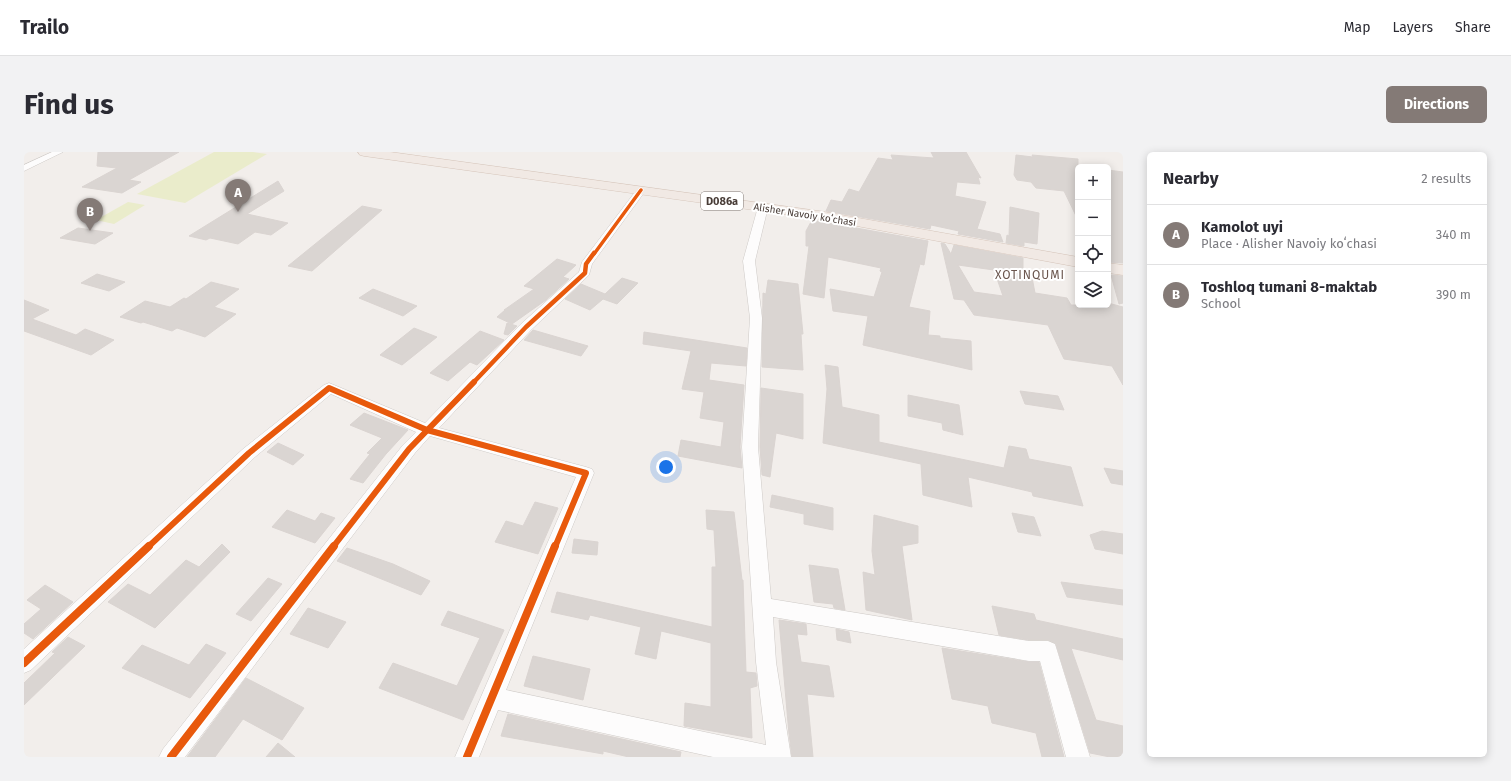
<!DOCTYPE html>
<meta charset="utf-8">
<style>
:root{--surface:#fff;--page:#f2f2f3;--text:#2b2b33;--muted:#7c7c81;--line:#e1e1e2;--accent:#847a76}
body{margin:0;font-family:"Fira Sans",sans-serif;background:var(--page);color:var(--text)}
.controls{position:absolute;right:12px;top:12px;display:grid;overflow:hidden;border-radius:6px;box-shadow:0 2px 10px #0003}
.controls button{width:36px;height:36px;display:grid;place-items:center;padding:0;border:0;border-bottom:1px solid var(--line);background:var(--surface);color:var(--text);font:20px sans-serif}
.you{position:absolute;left:642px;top:315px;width:14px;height:14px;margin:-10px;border:3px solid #fff;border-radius:50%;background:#1a73e8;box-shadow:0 0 0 6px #1a73e833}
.badge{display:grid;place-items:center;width:26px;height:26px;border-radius:50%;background:var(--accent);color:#fff;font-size:13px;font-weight:700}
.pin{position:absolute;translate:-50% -33px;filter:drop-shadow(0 1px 2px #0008)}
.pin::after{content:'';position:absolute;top:21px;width:14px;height:12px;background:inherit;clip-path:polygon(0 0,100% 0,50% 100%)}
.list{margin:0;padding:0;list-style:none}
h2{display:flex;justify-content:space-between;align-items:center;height:52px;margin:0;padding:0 16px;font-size:17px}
h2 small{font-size:13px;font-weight:400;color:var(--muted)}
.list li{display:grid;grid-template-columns:26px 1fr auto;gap:12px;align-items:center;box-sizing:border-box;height:60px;padding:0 16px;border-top:1px solid var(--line)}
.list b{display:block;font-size:15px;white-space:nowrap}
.list p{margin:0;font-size:13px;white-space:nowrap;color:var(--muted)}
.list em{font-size:13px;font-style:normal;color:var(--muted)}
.icon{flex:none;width:22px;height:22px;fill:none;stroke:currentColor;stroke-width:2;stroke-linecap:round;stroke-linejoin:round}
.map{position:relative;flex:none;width:1099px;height:605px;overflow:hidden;border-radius:6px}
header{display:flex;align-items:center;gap:24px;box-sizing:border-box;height:56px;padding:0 20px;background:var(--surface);border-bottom:1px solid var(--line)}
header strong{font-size:19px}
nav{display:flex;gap:22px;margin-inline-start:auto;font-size:14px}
.intro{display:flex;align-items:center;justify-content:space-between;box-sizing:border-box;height:96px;padding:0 24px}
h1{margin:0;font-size:28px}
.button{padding:10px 18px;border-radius:6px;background:var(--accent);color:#fff;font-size:14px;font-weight:700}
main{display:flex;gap:24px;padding:0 24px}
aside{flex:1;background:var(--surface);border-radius:6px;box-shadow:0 2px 10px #0003}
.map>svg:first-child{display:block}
.green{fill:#eaeccb}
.building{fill:#dad5d2;stroke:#dad4d1;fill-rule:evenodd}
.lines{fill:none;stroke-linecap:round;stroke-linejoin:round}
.street-casing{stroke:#cecac7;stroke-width:1}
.primary-casing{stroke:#d4c3b8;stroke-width:1}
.street{fill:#fdfcfc;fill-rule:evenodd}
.primary{fill:#f1e9e4;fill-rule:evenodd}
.cycleway-far3-casing{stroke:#fff;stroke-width:5}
.cycleway-far2-casing{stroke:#fff;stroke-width:6}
.cycleway-far1-casing{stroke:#fff;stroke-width:8}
.cycleway-casing{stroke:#fff;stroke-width:10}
.cycleway-far3{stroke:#e8590c;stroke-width:3.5}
.cycleway-far2{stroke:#e8590c;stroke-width:4.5}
.cycleway-far1{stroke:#e8590c;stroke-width:6}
.cycleway{stroke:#e8590c;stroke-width:8}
.labels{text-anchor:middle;stroke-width:4;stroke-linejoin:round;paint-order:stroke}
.far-street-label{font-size:10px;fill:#483c37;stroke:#fff}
.shield{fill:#fff;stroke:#7f7673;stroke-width:1}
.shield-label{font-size:11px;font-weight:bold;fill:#483c37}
.far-quarter-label{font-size:12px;letter-spacing:1px;fill:#6b564e;stroke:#fff}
</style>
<header>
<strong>Trailo</strong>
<nav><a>Map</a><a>Layers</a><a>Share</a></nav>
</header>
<div class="intro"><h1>Find us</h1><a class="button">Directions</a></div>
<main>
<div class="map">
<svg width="1099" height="605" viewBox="0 0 1099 605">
<rect width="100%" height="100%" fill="#f2eeeb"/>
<g class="green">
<polygon points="190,0 229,0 243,2 161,51 113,42"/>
<polygon points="104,50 121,53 90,72 72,68"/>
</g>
<g class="building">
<polygon points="74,0 155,0 105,28 117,30 98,41 58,35 93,16 73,14"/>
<polygon points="907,0 942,0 957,26 954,25 956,32 933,30 931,44 962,50 953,77 976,82 979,90 934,82 935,79 907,73 906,77 802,59 807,48 818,50 825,37 835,40 854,6 869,8 867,3 910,6"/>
<polygon points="992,3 1009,5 1008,3 1054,7 1054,68 1040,39 1012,36 1007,30 993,28 990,23"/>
<polygon points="1084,18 1099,20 1099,111 1084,110"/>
<polygon points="254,29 260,39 223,62 264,71 247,83 231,80 214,92 186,86 182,88 165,84"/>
<polygon points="338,54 358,58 288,119 264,114"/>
<polygon points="986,55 1015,61 1013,92 1000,90 1000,94 982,91 983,83 985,84"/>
<polygon points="788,68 904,89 900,113 896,112 885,155 906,159 904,183 916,184 916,186 947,189 948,218 839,193 844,164 809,159 806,137 850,145 858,120 856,119 857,116 804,105 800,146 779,142 785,94 782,94 782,79"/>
<polygon points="54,76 89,81 71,92 36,86"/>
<path d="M917 91 921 92 927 102 930 93 999 106V119L1007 120 1011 141 1043 146 1047 153H1084V151L1099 155V233L1088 214 1040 207 1024 173 950 163 940 148 930 147ZM934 113 970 118 979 144 950 140Z"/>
<polygon points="533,107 552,113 539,125 545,127 522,148 488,172 473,165 481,158 480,158 510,137 500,134"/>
<polygon points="73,122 101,130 85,139 57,131"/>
<polygon points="1087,123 1099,124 1099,151 1095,152"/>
<polygon points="598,126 614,131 593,152 579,147 566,158 541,147 557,132 581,142"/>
<polygon points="744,128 774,132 779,182 777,182 779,218 738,215 739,141 742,142"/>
<polygon points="187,130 215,137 190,155 212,162 181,185 153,176 148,179 119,170 117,171 96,165 121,149 146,155 160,146 162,147"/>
<polygon points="349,137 393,154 379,164 335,146"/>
<polygon points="0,148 25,158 8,167 52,183 61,177 90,188 67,203 0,179"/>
<polygon points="483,171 493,174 484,183 480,182"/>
<polygon points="390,176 413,185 378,213 356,203"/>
<polygon points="509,178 564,194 557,204 500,188"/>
<polygon points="456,179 480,188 453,213 446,210 424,229 406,221"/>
<polygon points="620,180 723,196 722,214 687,211 685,228 720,233 716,295 718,316 654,304 657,288 697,295 700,270 676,266 680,240 658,237 667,199 619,192"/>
<polygon points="801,213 814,215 818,255 855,263 855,290 980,316 985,294 1002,297 1005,307 1047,315 1059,354 1009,344 1008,340 944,325 948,355 899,343 897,312 799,291 803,237"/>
<polygon points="737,236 779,242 779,287 752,281 746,325 738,323 736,295"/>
<polygon points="996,239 1034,244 1040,258 1001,252"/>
<polygon points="884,243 935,253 939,283 919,278 918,271 884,264"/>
<polygon points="340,261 384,278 362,302 339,331 326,327 346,302 343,301 358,286 326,273"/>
<polygon points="254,291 280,303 269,313 243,300"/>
<polygon points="1080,316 1099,319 1099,333 1087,331"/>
<polygon points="748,343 809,356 809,378 780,372 780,362 746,355"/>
<polygon points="511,350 534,356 514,402 471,390 482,369 499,374"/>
<polygon points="263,358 291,369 297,361 311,366 291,391 248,375"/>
<polygon points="682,358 710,360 718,428 719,428 722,520 732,521 733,533 733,534 726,536 728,586 660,574 661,551 687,555 687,491 637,479 632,507 611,502 617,475 566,463 564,468 527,460 533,440 688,475 688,415 692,415 690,378 683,377"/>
<polygon points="988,361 1010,365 1017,384 994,380"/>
<polygon points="850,363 894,374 894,391 878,394 888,468 842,458 839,420 851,423 848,399"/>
<polygon points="1078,379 1099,382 1099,402 1071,397 1066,383"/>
<polygon points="550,387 574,390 573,403 548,401"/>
<polygon points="198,392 206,400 131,476 84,450 104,432 126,443 162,408 175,415"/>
<polygon points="323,396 369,412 406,429 397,443 313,409"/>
<polygon points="785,413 814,417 821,458 810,456 809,452 790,450"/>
<polygon points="244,426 258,432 227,469 212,462"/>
<polygon points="1037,430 1099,438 1099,453 1043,445"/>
<polygon points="21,433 49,450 9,487 0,481 0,472 17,457 3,448"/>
<polygon points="968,454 1010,462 1012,468 1099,487 1099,508 1047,496 1072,568 1099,574 1099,605 1086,605 1066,601 1032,492 1024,488 1005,488 975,483"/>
<polygon points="284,456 322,470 304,496 266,482"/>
<polygon points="424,459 480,478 439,568 355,536 369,511 433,534 456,486 417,473"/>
<polygon points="755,468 782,472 783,483 773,482 777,510 805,514 810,545 783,542 789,605 768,605 765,582"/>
<polygon points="812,477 825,480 827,491 813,488"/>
<polygon points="44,485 61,494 0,553 0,531 31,501 28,500"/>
<polygon points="182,492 202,501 166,546 98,516 118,493 165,513"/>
<polygon points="918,496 1005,510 1015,510 1040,605 1018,605 1012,581 968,571 964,554 928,547"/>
<polygon points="509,504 566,517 559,548 500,534"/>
<polygon points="222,526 280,556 258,588 219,567 191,605 163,605"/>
<polygon points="484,562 657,600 656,605 605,605 579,599 579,602 477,584"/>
<polygon points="254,591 271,605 242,605"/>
</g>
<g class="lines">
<defs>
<g id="street">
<polygon points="28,0 39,0 0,19 0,13"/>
<polygon points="617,35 622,38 568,112 565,123 507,178 415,276 562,315 568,317 570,321 482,538 742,593 732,510 718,295 726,166 719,109 734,55 739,52 744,55 731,109 738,166 734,295 747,447 1005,489 1024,489 1031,492 1066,605 1042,605 1016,509 1005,509 749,465 752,510 767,605 689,605 474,558 455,605 431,605 552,325 406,284 391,301 161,605 135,605 139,597 379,293 392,280 307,242 231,305 7,518 0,521 0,497 219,297 300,233 305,231 310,233 401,271 497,172 555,120 558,110 614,36"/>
</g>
<g id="primary">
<polygon points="334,0 366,0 795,59 1054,105 1054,115 795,67 340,4 336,3"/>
<polygon points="1084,111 1099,113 1099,123 1084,121"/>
</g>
</defs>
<use href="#street" class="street-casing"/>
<use href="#primary" class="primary-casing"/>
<use href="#street" class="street"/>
<use href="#primary" class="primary"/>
<defs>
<polyline id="cycleway-far3" points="570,102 617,38"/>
<polyline id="cycleway-far2" points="449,231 502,175 561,121 562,112 570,101"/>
<g id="cycleway-far1">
<polyline points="124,395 225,301 305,236 403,278 562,321 531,395"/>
<polyline points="309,395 385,297 450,230"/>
</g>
<g id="cycleway">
<polyline points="0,511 125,394"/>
<polyline points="147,605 310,394"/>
<polyline points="443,605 531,394"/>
</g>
</defs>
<use href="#cycleway-far3" class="cycleway-far3-casing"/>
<use href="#cycleway-far2" class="cycleway-far2-casing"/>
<use href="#cycleway-far1" class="cycleway-far1-casing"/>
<use href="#cycleway" class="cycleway-casing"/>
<use href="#cycleway-far3" class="cycleway-far3"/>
<use href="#cycleway-far2" class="cycleway-far2"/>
<use href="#cycleway-far1" class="cycleway-far1"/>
<use href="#cycleway" class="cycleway"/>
</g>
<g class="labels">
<g class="far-street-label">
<text transform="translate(781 62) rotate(9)" y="4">Alisher Navoiy koʻchasi</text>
</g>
<rect class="shield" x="677" y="40" width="42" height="18" rx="3"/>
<g class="shield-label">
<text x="698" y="53">D086a</text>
</g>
<g class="far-quarter-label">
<text x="1006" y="127">XOTINQUMI</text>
</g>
</g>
</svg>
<div class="controls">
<button>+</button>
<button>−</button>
<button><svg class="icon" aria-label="locate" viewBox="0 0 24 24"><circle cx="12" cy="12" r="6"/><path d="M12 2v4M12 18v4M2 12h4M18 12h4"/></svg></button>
<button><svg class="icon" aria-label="layers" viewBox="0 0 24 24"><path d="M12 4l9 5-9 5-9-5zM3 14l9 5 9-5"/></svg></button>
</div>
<div class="you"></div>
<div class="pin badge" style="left:214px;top:60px">A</div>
<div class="pin badge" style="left:66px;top:79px">B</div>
</div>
<aside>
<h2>Nearby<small>2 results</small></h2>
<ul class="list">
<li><span class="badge">A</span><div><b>Kamolot uyi</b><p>Place · Alisher Navoiy koʻchasi</p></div><em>340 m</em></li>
<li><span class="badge">B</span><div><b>Toshloq tumani 8-maktab</b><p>School</p></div><em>390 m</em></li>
</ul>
</aside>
</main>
